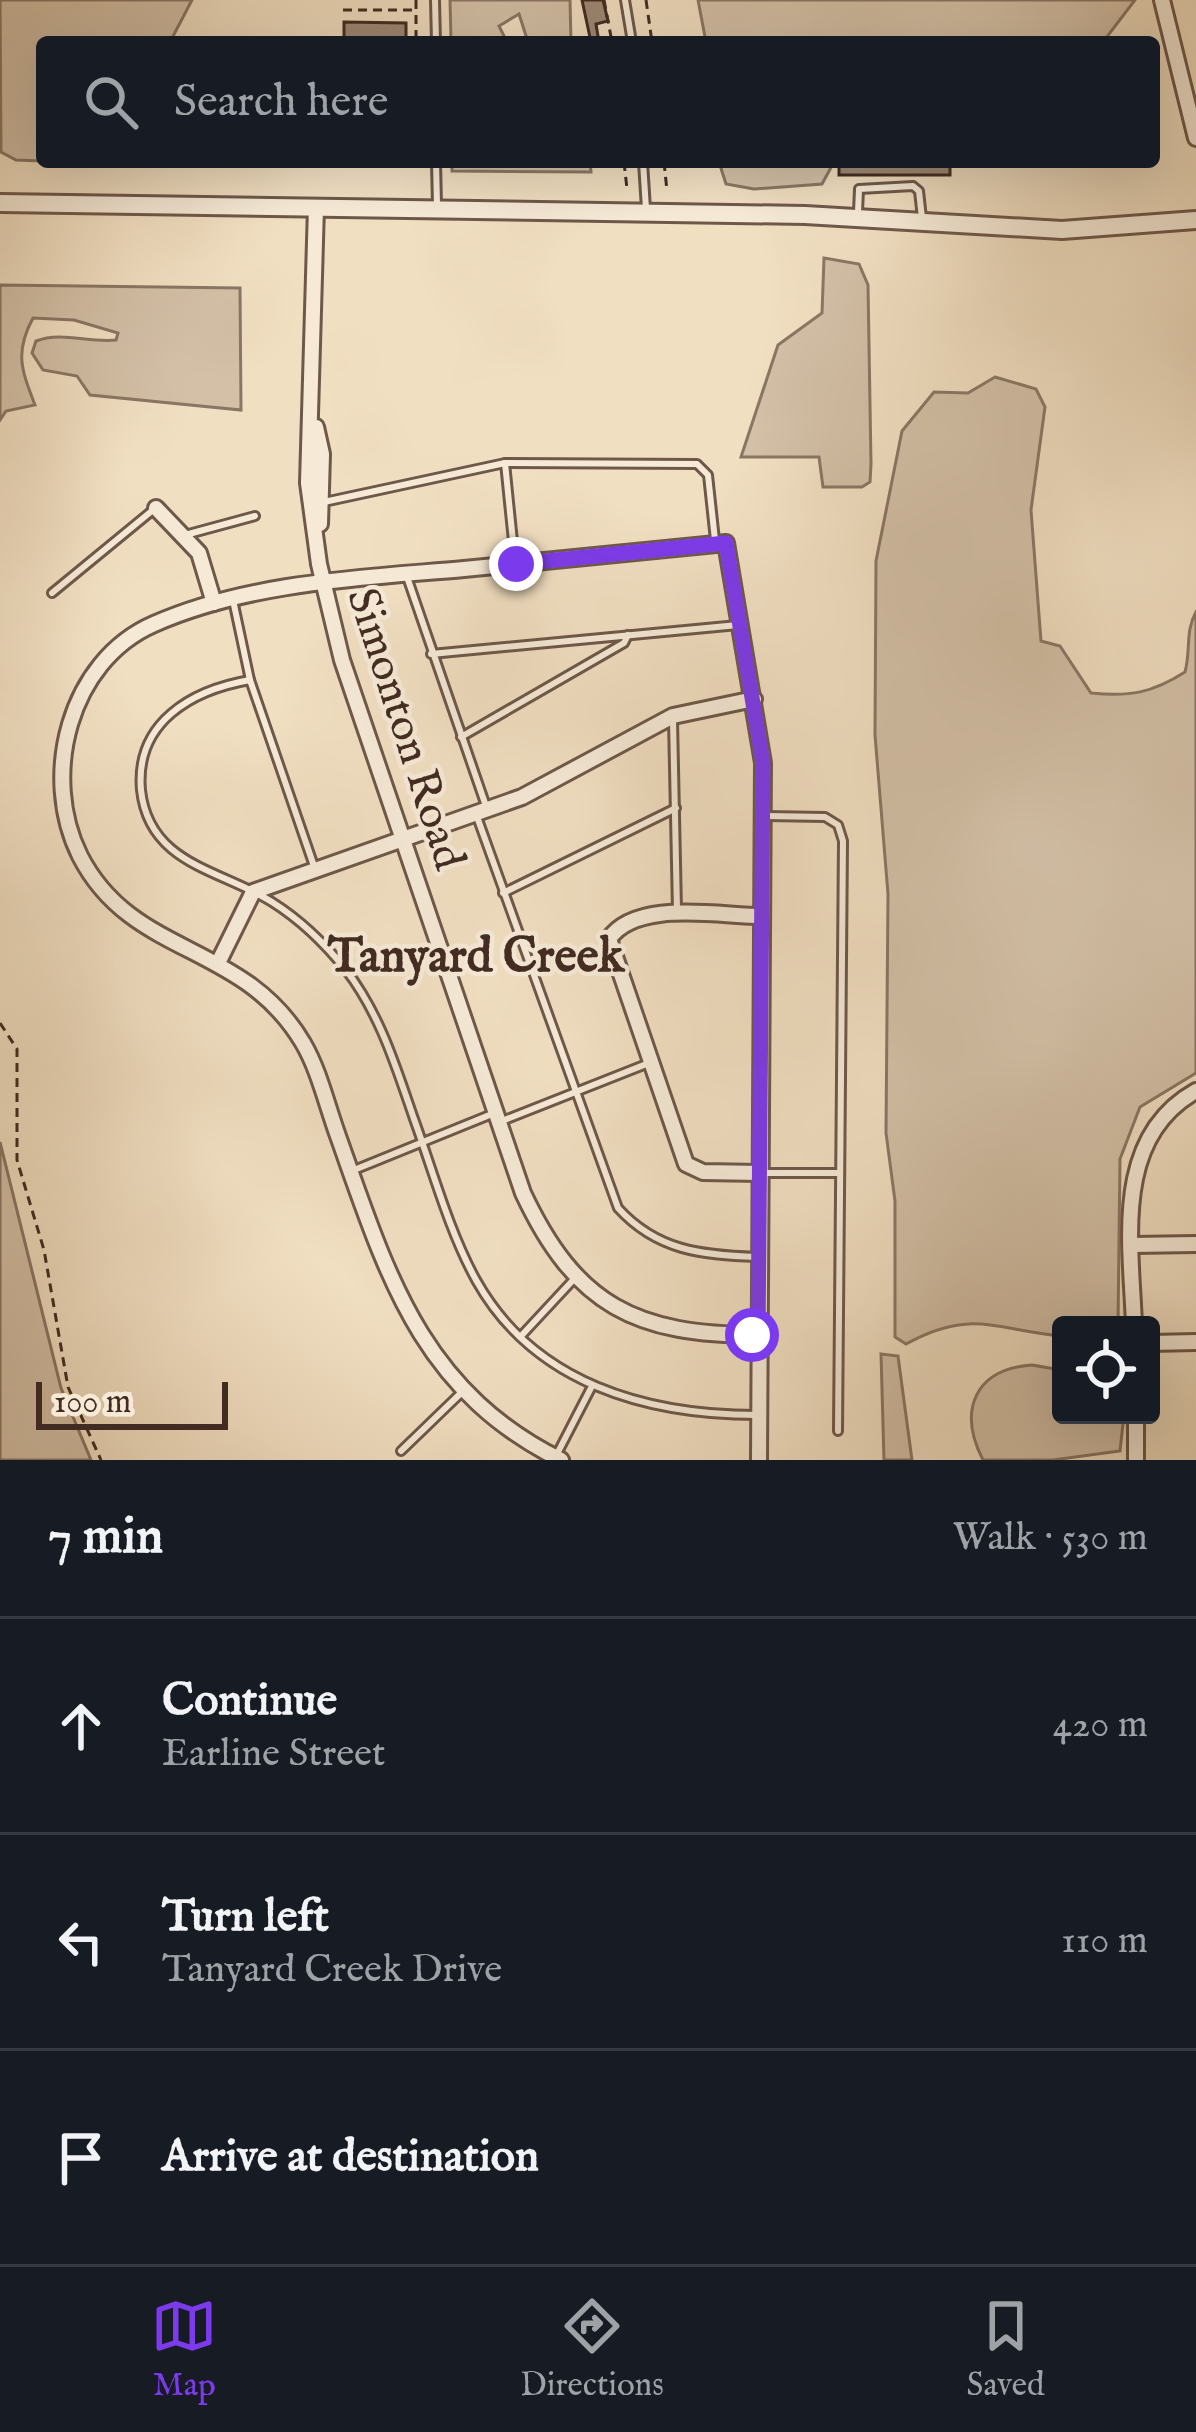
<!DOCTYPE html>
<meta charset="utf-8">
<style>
:root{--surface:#171b24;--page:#20242c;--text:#f1f3f6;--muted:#9ea1a6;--line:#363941;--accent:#7c3aed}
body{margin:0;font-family:"IM FELL English",serif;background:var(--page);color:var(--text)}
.controls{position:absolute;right:36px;bottom:36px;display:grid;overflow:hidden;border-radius:12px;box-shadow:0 12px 48px #0002}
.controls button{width:108px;height:108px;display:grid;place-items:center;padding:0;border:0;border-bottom:3px solid var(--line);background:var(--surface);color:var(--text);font:60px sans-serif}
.scale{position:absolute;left:36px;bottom:30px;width:192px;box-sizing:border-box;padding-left:12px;border:6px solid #422b22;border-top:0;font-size:33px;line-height:42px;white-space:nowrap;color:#422b22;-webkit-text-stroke:9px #f6ead7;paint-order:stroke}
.stop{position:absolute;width:36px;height:36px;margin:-27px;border:9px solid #7c3aed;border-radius:50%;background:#fff}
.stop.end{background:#7c3aed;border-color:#fff;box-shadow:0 3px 12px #0008}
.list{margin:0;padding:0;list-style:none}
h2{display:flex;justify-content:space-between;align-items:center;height:156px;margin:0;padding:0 48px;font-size:51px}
h2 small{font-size:39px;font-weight:400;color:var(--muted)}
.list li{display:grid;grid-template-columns:78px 1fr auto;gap:36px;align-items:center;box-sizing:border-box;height:216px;padding:0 48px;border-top:3px solid var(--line)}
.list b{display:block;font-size:45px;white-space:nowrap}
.list p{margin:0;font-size:39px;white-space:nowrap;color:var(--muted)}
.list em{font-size:39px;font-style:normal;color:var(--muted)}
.icon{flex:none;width:66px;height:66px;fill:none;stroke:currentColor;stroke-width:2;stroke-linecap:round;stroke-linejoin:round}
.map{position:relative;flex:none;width:1196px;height:1460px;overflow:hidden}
.search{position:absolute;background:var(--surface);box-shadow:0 12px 48px #0002;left:36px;right:36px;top:36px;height:132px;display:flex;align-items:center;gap:30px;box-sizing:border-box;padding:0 42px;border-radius:12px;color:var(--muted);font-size:45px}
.sheet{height:804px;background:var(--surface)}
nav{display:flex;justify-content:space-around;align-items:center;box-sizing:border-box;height:168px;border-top:3px solid var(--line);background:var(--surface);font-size:33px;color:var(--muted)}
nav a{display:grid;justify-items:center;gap:6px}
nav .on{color:var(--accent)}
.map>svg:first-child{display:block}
.green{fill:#d3c0a7;stroke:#8a7664;stroke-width:3}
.building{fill:#9d8975;stroke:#422b22;stroke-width:3}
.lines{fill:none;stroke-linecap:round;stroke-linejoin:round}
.service-casing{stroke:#6e584a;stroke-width:12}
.minor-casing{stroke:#6e584a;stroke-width:20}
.tertiary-casing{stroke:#6e584a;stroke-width:22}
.path{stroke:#422b22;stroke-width:3;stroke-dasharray:9 6;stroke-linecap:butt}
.service{stroke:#f6ead7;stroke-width:6}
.minor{stroke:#f6ead7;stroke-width:14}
.tertiary{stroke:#f6ead7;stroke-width:16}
.route{stroke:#7c3aed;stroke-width:15}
.labels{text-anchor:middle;stroke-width:9;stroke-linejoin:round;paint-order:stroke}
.street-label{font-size:45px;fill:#422b22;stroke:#f6ead7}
.neighbourhood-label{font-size:48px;font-weight:bold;fill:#422b22;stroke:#f6ead7}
</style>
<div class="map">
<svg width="1196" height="1460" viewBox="0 0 1196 1460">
<rect width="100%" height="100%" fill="#f1dfc2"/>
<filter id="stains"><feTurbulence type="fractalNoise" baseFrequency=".00167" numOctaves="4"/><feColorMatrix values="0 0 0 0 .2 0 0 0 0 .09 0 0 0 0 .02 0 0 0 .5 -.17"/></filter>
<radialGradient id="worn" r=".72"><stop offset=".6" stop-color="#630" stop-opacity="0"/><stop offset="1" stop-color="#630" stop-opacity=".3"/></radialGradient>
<g class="green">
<polygon points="0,0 192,0 170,42 42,42 42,161 16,160 1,152"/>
<polygon points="450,0 570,0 571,42 528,42 519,14 499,26 507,42 451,42"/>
<polygon points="698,0 1135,0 1103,42 706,42"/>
<polygon points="452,162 590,162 591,172 452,171"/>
<polygon points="719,162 834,162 822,184 754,189 726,184"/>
<polygon points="824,258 859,264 868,285 871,464 870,482 862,487 823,487 819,457 741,457 778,345 822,313"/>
<path d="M0 285 240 288 241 410 90 395 77 376 43 370 32 353 36 341C62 331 88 343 116 340L118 333 74 320 33 318C14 353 22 371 35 405L6 411 0 420Z"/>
<path d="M995 377 1036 389 1045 407 1031 510 1041 641 1060 646 1091 693C1130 697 1152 693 1185 672 1191 650 1185 631 1196 612V1073L1140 1107 1120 1159 1118 1325H1061V1336C996 1330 971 1308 906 1344L895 1337V1201L886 1133 888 894 875 735 876 561 902 431 934 392 968 393Z"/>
<polygon points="0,1142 61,1388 91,1460 0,1460"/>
<polygon points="881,1354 898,1356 912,1460 884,1460"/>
<path d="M1032 1365 1061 1370V1415H1124L1120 1451 1053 1460H983C957 1409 976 1369 1032 1365Z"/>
</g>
<g class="building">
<polygon points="582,0 603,0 608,21 596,24 599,42 591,42"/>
<polygon points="344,22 406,23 406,42 344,42"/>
<rect x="839" y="162" width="111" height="13"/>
</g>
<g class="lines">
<defs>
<g id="service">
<polyline points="435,0 436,42"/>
<polyline points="625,0 632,42"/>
<polyline points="436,162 437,205"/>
<polyline points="643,162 646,209"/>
<polyline points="858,212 859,189 913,186 919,191 922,218"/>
<polyline points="505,463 515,561"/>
<polyline points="324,502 505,463 697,464 708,475 715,540"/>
<polyline points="185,535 255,516"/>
<polyline points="407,577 487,809"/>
<polyline points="52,593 153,510"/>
<polyline points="233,600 250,680 315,869"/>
<polyline points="431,654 738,625"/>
<path d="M250 680C192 690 135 722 141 790 149 865 222 870 272 902 299 919 326 945 346 970 380 1014 396 1067 414 1119 433 1171 449 1231 476 1280 534 1384 647 1415 757 1415"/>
<polyline points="673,720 677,910"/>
<polyline points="461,737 624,643 628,635"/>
<path d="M476 814 618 1208C657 1251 702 1255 757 1257"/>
<polyline points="766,816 825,817 838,825 843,841 838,1431"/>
<polyline points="503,893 676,808"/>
<polyline points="502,1121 649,1063"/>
<polyline points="354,1170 497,1112"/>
<polyline points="763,1173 840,1173"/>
<polyline points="522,1335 575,1278"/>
<polyline points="401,1451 462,1392"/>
<polyline points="557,1454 591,1388"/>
</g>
<g id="minor">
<polyline points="1162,0 1196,138"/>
<path d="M316 207 308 483 319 564 342 660 523 1193C576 1306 636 1335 758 1335"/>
<polyline points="316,427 322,454 320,524"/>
<polyline points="156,508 199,553 214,603"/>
<polyline points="219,961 253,892 522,797 673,716 754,699"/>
<path d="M760 1173 703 1172 686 1164 609 939C636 899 719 916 762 916"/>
<polyline points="1132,1245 1196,1244"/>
<path d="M1134 1325C1131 1243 1112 1138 1196 1091"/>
<polyline points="1151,1343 1196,1342"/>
<path d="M561 1460C420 1390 387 1274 338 1136 327 1106 319 1070 303 1043 243 941 132 958 80 856 40 776 69 661 154 624 249 582 362 578 464 569 552 561 639 551 726 543L763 763 759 1460"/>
<polyline points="1136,1460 1136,1415"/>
</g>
<polyline id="tertiary" points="0,203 805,215 1062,230 1196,220"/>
</defs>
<use href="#service" class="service-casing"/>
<use href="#minor" class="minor-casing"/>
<use href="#tertiary" class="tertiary-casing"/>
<g class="path">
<polyline points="416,0 416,42"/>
<polyline points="604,0 612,42"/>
<polyline points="646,0 652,42"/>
<polyline points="343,10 416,10"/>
<polyline points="624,162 627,189"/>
<polyline points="664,162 667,191"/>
<polyline points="0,1023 17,1049 17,1160 44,1250 68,1387 101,1460"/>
</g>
<use href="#service" class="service"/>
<use href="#minor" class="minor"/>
<use href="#tertiary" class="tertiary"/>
</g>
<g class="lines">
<polyline class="route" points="516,564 726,543 763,763 758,1336 752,1335"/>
</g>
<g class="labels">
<g class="street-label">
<text transform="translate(408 728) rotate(72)" y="16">Simonton Road</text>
</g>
<g class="neighbourhood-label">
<text x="476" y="971">Tanyard Creek</text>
</g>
</g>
<rect width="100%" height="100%" filter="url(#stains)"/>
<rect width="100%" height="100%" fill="url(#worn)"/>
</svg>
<div class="controls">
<button><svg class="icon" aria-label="locate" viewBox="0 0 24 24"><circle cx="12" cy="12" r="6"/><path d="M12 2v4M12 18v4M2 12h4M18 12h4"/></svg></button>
</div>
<div class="scale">100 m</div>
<div class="stop" style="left:752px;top:1335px"></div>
<div class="stop end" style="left:516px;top:564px"></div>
<div class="search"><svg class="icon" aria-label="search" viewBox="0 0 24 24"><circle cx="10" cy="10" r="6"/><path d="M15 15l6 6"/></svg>Search here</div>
</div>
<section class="sheet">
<h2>7 min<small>Walk · 530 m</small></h2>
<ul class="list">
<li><svg class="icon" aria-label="ahead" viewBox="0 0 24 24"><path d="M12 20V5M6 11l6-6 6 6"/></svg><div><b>Continue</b><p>Earline Street</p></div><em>420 m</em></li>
<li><svg class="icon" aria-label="left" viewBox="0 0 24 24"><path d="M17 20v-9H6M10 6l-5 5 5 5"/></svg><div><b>Turn left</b><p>Tanyard Creek Drive</p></div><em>110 m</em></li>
<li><svg class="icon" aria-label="arrive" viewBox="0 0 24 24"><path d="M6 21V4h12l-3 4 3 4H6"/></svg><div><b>Arrive at destination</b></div></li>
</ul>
</section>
<nav>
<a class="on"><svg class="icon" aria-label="map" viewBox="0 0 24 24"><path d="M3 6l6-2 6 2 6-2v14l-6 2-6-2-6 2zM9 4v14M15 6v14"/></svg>Map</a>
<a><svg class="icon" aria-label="directions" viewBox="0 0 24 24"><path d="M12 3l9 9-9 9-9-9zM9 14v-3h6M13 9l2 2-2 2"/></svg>Directions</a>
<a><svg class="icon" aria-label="saved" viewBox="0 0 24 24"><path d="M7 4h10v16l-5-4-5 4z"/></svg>Saved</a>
</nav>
